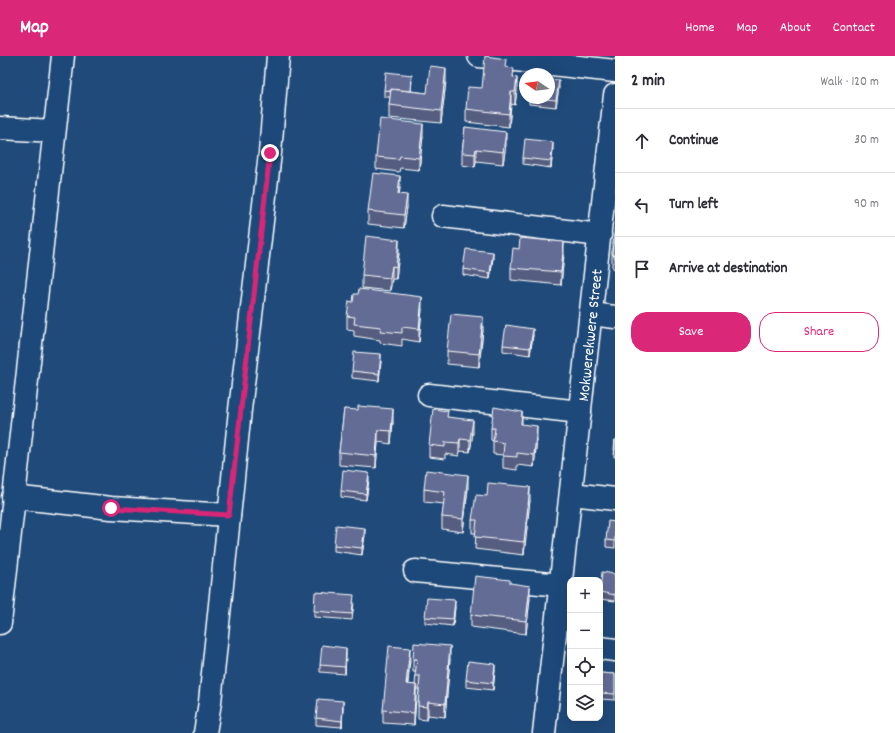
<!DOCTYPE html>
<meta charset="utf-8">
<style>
:root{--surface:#fff;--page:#f7f7f7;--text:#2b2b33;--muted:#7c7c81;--line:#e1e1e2;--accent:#db2777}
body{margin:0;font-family:Dekko,sans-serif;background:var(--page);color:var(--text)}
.controls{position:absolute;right:12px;bottom:12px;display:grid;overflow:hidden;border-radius:8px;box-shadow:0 4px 16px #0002}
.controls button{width:36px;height:36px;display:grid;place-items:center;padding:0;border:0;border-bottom:1px solid var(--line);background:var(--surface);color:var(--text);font:20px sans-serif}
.compass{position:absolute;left:519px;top:12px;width:36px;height:36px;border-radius:50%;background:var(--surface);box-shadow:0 4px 16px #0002;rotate:283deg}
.stop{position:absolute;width:12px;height:12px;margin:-9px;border:3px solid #db2777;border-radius:50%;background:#fff}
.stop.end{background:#db2777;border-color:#fff;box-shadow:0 1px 4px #0008}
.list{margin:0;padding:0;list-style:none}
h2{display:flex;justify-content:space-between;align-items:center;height:52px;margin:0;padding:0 16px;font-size:17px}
h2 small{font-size:13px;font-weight:400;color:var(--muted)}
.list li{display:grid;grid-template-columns:26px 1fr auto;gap:12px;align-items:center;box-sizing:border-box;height:64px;padding:0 16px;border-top:1px solid var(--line)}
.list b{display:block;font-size:15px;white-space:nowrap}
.list em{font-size:13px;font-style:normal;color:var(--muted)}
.actions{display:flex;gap:8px;padding:12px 16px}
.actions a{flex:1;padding:9px 0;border:1px solid var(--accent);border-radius:16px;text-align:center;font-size:14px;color:var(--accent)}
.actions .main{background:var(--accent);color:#fff}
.icon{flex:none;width:22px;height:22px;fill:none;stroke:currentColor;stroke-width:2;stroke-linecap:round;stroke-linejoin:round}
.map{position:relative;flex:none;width:615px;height:677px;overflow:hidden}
header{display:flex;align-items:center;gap:24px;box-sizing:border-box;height:56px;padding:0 20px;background:var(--accent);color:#fff}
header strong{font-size:19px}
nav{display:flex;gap:22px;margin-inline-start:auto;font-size:14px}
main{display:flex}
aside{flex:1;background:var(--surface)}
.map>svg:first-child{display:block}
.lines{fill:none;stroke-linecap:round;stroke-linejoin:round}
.minor-casing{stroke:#fff;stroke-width:25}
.minor{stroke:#1f4a7a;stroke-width:22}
.wall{fill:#555d80;stroke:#fff}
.shaded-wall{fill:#454c68;stroke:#fff}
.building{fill:#636c95;stroke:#fff}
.route{stroke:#db2777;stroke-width:5}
.labels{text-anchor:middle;stroke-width:4;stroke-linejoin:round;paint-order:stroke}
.street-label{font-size:16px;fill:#fff;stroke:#1f4a7a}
</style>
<header>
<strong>Map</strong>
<nav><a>Home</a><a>Map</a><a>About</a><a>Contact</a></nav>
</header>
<main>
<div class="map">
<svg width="615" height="677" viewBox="0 0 615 677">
<rect width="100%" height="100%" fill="#1f4a7a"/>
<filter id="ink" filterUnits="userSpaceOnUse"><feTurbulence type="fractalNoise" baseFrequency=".025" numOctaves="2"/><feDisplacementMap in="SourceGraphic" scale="8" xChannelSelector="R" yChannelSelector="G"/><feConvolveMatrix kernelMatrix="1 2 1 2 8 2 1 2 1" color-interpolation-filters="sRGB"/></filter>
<g filter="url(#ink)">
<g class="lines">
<defs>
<g id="minor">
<polyline points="479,0 615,15"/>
<polyline points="0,72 54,75"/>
<polyline points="443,160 600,179"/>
<polyline points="591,258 615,261"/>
<polyline points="429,339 580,356"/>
<polyline points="572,438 615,443"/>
<polyline points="13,441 111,452 229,459"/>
<polyline points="415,515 561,529"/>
<polyline points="0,567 63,0"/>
<polyline points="600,592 615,594"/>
<polyline points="205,677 210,646 240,354 270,97 278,0"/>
<polyline points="544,677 615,39"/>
</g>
</defs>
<use href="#minor" class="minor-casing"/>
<use href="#minor" class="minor"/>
</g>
<g class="wall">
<polygon points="506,11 514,21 517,34 515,49 511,48 509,71 466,66 466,53 482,32"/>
<polygon points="412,25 411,35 427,37 446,25 441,67 389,62 389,49 390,41 384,41 384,34"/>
<polygon points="559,31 556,51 529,48 529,42 549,42"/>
<polygon points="465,71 506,88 503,108 476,105 475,111 462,109 462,97"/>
<polygon points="423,80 419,114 400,112 399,116 376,113 376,101"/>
<polygon points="553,93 551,112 523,108 523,102"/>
<polygon points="400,132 399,138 407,151 404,172 368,168 368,155"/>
<polygon points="615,172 615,215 612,210 612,197"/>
<polygon points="519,193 564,198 561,229 511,224 511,212"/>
<polygon points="399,197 396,223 392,223 390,235 362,232 362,219"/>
<polygon points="493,202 490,223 463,219 463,213"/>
<polygon points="422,253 419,286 402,283 402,290 380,287 380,284 354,280 354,274 347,273 347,260"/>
<polygon points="483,274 479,311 447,308 447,295"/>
<polygon points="533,279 530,299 503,295 503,289"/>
<polygon points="381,305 379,325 352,322 352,315"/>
<polygon points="344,353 393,366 391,388 378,386 376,412 339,409 339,396"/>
<polygon points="448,361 473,376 470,396 460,395 459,400 445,398 445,403 429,401 429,389"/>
<polygon points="522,368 537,383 534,411 517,409 517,414 503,412 503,399 493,398 493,385 491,384 491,372"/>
<polygon points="615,383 615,401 614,401"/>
<polygon points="369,424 366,444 341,441 341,435"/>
<polygon points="468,432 463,476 442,473 442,461 444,448 424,446 424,433"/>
<polygon points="530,444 524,499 475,493 476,477 472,477 472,464"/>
<polygon points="615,466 615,492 606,491 606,484"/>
<polygon points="365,479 362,499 334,495 334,489"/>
<polygon points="615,518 615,545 600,543 600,532"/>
<polygon points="530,542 526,578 471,571 471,559"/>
<polygon points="354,546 352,564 314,561 314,555"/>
<polygon points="455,551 453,570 425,567 425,561"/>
<polygon points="346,598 345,618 320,616 320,609"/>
<polygon points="413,603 450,603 445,661 428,659 427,664 418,663 418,650 419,633 416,633 416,642 414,669 383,667 383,654 410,604 408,628 415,629 416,616 413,616"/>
<polygon points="495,614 493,634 466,631 466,624"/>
<polygon points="600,617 615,618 615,644 600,643"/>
<polygon points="343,652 342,671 316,669 316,662"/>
</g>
<g class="shaded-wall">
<polygon points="446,12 446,25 441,67 441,55"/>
<polygon points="517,22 517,34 515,49 515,36"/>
<polygon points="559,24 559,31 556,51 556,44"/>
<polygon points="511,36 511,48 509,71 509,58"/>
<polygon points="423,68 423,80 419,114 419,102"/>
<polygon points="506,76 506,88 503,108 503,96"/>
<polygon points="553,86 553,93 551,112 551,105"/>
<polygon points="476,93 476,105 475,111 475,98"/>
<polygon points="400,120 400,132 398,150 398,138"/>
<polygon points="407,139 407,151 404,172 404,159"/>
<polygon points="399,184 399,197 396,223 396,211"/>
<polygon points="564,186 564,198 561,229 561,216"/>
<polygon points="493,196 493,202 490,223 490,217"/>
<polygon points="392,210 392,223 390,235 390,222"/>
<polygon points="422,241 422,253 419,286 419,273"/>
<polygon points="483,261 483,274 479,311 479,298"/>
<polygon points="533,273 533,279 530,299 530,292"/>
<polygon points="381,298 381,305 379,325 379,318"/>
<polygon points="393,353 393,366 391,388 391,375"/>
<polygon points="522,356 522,369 521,368"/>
<polygon points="473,364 473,376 470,396 470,384"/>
<polygon points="537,370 537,383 534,411 534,399"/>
<polygon points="378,374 378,386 376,412 376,400"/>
<polygon points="460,383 460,395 459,400 459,387"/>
<polygon points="369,417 369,424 366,444 366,438"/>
<polygon points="468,419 468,432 463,476 463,463"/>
<polygon points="530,431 530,444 524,499 524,486"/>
<polygon points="365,472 365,479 362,499 362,492"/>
<polygon points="530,530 530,542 526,578 526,565"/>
<polygon points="455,544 455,551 453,570 453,563"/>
<polygon points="450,590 450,603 445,661 445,648"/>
<polygon points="346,592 346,598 345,618 345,611"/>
<polygon points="410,592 410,604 406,640 406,628"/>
<polygon points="495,608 495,614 493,634 493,627"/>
<polygon points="416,629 416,642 414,669 414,657"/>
<polygon points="343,645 343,652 342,671 342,665"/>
<polygon points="428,646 428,659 427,664 427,651"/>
</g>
<g class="building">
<polygon points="485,0 506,3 505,11 514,12 513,21 517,22 515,36 511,36 509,58 466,53 468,31 482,32"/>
<polygon points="430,10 446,12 441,55 389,49 391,33 427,37"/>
<polygon points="386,16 412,19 411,35 391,33 391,35 384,34"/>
<polygon points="549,23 559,24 556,44 534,42 549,42"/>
<polygon points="380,63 423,68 419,102 400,100 399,103 376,101"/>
<polygon points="465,71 506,76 503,96 476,93 475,98 462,97"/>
<polygon points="525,83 553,86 551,105 523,102"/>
<polygon points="373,117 400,120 398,138 407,139 404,159 368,155"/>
<polygon points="615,172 615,202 612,197"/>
<polygon points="366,180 399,184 396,211 392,210 390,222 362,219"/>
<polygon points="520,182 564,186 561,216 511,212 513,192 519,193"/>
<polygon points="466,193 493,196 490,217 463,213"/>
<polygon points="359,233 422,241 419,273 402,271 402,277 380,275 381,271 354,268 355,261 347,260 349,245 353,246 354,238 358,238"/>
<polygon points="451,258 483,261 479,298 447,295"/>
<polygon points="506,269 533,273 530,292 503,289"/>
<polygon points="354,296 381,298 379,318 352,315"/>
<polygon points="358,350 393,353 391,375 378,374 376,400 339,396 344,353 358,354"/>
<polygon points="494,351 522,356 521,368 537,370 534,399 517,397 517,401 503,400 504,387 493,385 495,372 491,372"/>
<polygon points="433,353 448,355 447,361 473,364 470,384 460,383 459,387 445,386 445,391 429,389"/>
<polygon points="615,383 615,394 614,394"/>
<polygon points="343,414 369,417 366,438 341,435"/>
<polygon points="426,414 468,419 463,463 442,461 445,436 424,433"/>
<polygon points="488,427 530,431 524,486 475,481 477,464 472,464 476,439 487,440"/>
<polygon points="608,465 615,466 615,485 606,484"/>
<polygon points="336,469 365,472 362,492 334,489"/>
<polygon points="602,516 615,518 615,539 600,536"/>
<polygon points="475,520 510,524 510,527 530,530 526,565 471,559"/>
<polygon points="315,536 354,539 352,558 314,555"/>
<polygon points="427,542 455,544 453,563 425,561"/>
<polygon points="414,587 450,590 445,648 428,646 427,651 418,650 420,620 415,620 417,603 413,603"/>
<polygon points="322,589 346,592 345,611 320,609"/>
<polygon points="389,590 410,592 406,628 416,629 414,657 383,654"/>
<polygon points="468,605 495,608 493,627 466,624"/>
<polygon points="600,617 615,618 615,638 600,637"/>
<polygon points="318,643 343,645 342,665 316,662"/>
</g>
</g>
<g class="lines" filter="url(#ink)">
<polyline class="route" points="111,452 229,459 270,97"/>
</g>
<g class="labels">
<g class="street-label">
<text transform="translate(589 279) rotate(-84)" y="6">Mokwerekwere Street</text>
</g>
</g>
</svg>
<div class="controls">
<button>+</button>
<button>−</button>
<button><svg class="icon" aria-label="locate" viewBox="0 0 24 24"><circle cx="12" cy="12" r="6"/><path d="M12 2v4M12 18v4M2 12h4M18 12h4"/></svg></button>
<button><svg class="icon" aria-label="layers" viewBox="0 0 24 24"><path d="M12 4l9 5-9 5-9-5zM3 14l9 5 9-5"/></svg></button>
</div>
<svg class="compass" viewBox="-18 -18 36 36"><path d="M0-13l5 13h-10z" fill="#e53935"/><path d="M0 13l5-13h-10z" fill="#7c7c81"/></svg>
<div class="stop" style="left:111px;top:452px"></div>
<div class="stop end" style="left:270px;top:97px"></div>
</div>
<aside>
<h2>2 min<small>Walk · 120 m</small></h2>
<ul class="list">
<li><svg class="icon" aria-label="ahead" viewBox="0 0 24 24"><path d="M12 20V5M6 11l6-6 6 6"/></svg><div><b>Continue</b></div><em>30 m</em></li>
<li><svg class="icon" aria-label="left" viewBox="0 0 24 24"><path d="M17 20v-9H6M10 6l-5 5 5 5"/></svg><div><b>Turn left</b></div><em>90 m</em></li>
<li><svg class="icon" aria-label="arrive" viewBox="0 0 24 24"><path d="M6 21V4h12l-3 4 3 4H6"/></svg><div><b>Arrive at destination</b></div></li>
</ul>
<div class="actions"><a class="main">Save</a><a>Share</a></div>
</aside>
</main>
